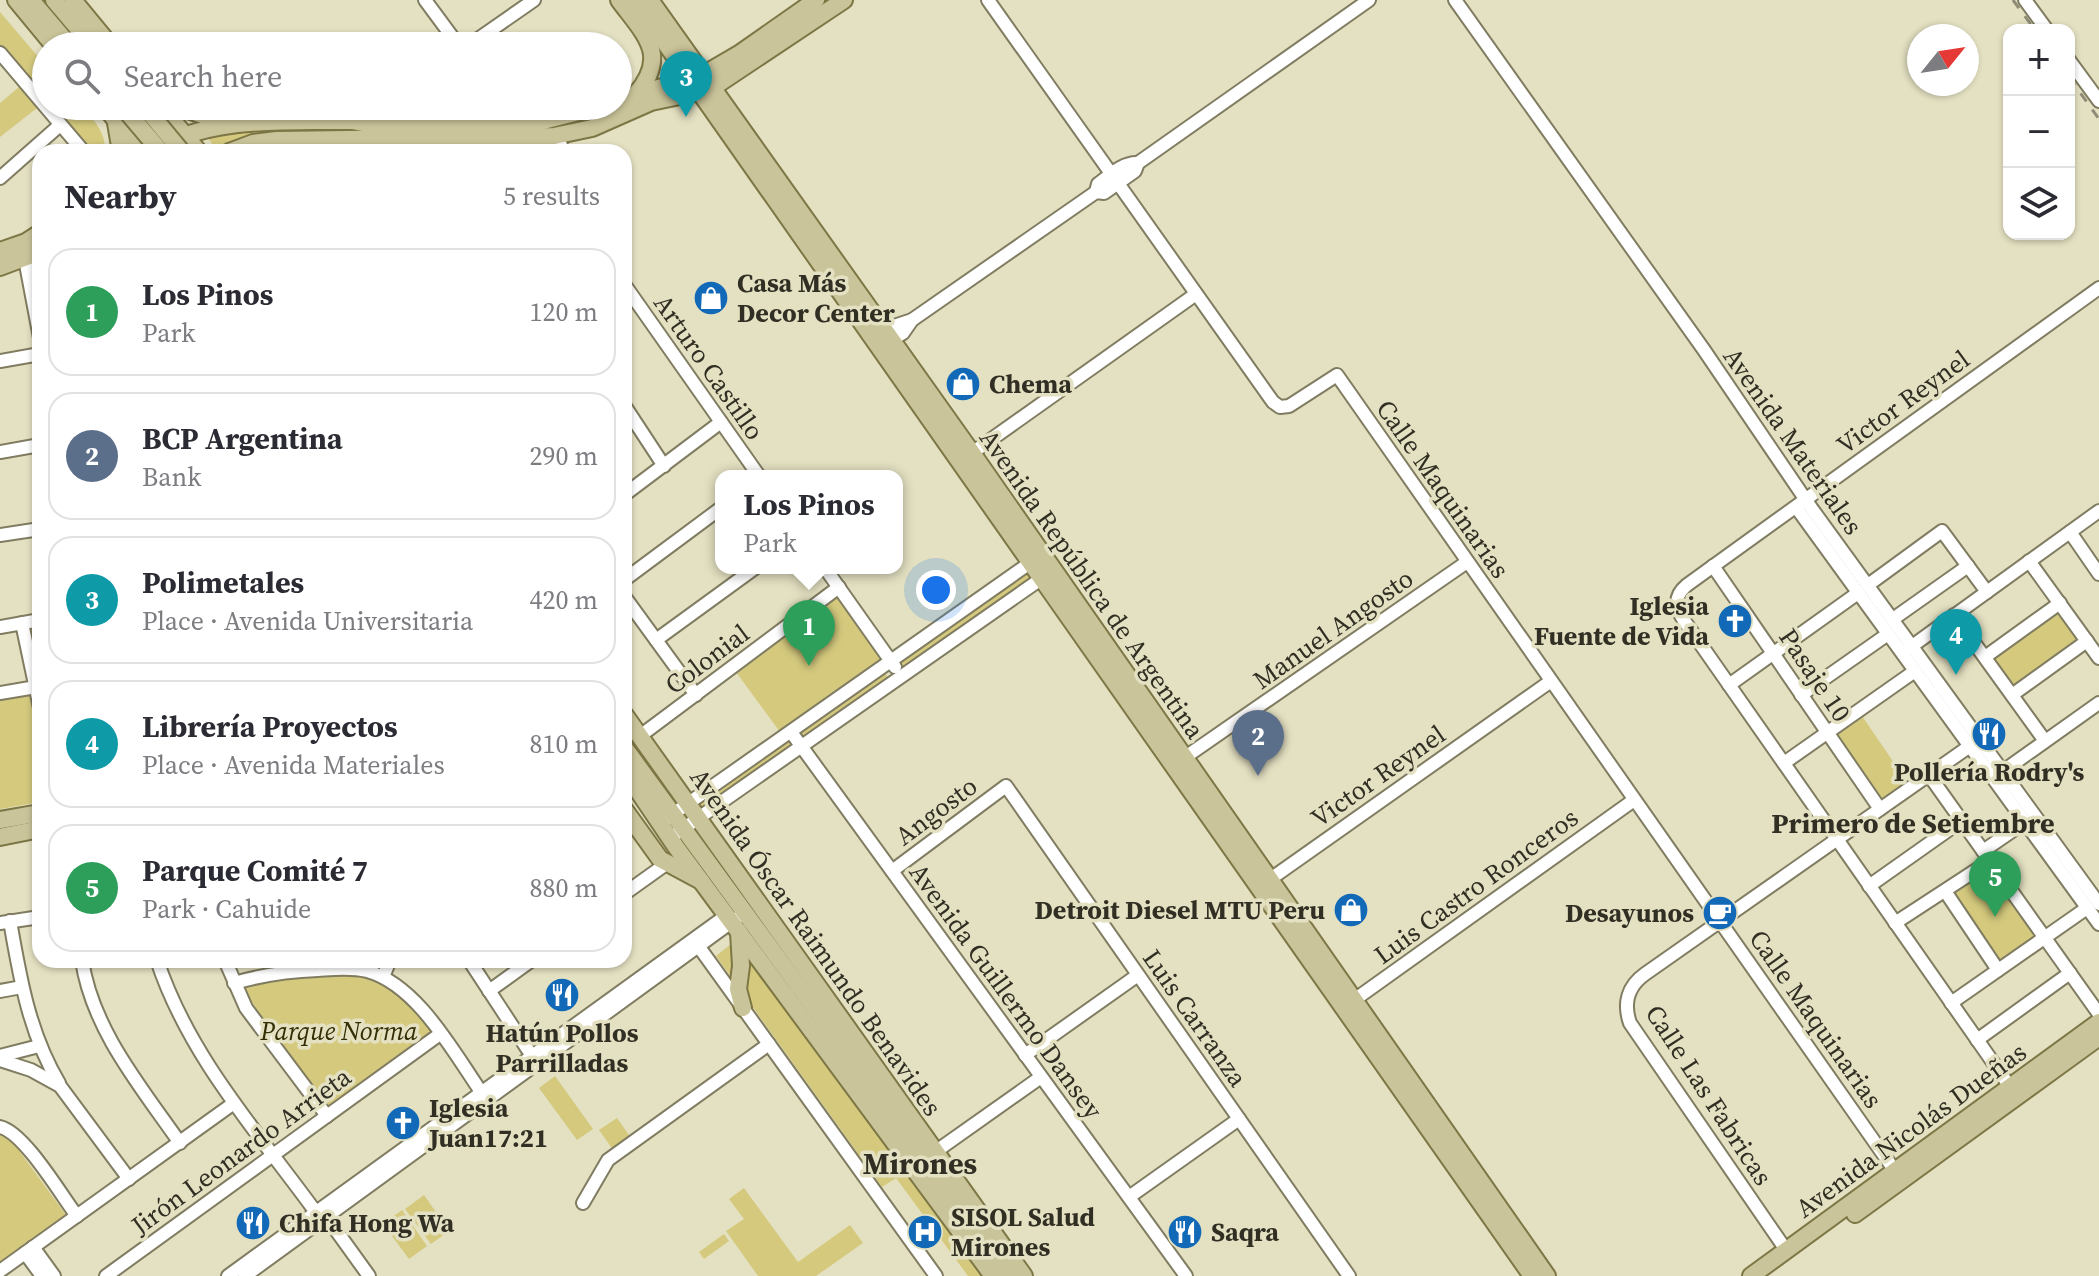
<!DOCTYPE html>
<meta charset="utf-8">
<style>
:root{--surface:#fff;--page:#f2f2f3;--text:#2b2b33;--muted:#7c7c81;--line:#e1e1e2;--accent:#b45309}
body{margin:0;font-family:"Source Serif 4",serif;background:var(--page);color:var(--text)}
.controls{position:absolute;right:24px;top:24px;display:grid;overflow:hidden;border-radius:16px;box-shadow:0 2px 6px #0004}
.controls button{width:72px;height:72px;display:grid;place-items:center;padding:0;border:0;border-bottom:2px solid var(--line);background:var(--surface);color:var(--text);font:40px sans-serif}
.compass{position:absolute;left:1907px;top:24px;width:72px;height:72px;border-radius:50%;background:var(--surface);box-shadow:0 2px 6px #0004;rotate:60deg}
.you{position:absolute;left:936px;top:590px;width:28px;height:28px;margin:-20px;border:6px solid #fff;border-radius:50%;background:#1a73e8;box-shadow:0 0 0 12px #1a73e833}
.badge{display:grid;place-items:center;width:52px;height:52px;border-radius:50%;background:var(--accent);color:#fff;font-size:26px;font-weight:700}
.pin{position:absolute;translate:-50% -66px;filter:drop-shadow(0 2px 4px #0008)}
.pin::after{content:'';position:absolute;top:42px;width:28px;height:24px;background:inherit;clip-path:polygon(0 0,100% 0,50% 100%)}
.popup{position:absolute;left:715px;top:470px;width:188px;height:104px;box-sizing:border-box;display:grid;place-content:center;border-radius:16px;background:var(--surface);filter:drop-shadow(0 2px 6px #0005);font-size:26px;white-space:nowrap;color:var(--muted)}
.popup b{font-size:30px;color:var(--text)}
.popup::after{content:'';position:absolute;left:50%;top:100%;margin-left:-16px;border:16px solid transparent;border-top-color:var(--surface)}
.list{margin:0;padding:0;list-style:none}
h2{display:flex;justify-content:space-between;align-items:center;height:104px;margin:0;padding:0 32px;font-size:34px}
h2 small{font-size:26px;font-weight:400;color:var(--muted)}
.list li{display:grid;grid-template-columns:52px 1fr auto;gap:24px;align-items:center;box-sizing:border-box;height:128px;margin:0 16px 16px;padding:0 16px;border:2px solid var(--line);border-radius:24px}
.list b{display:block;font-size:30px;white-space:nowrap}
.list p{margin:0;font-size:26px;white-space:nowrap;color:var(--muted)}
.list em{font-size:26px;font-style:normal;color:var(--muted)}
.icon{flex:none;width:44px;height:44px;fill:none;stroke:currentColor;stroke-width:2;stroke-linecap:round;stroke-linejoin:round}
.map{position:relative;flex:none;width:2099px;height:1276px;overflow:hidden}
.search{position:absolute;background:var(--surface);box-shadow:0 2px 6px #0004;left:32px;top:32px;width:600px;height:88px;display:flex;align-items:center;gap:20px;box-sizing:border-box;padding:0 28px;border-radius:44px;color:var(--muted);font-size:30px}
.panel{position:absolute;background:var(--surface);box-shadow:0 2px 6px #0004;left:32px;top:144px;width:600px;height:824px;border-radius:24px}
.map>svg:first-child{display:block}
.green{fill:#d4c97d}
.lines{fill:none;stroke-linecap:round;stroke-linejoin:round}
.minor-casing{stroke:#807c61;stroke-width:16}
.major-casing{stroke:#7d7645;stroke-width:20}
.minor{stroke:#fff;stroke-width:12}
.major{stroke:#cac49a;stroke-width:16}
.rail{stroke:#8e8c77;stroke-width:3;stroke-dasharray:10 10;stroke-linecap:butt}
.major-bridge-casing{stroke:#7d7645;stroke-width:20;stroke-linecap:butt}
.major-bridge{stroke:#cac49a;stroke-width:16}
.labels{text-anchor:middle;stroke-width:7;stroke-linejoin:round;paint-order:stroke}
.poi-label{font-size:26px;font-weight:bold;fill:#312f24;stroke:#e4e1c2;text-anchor:start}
.street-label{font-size:26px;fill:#312f24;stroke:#e4e1c2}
.park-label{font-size:26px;font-style:italic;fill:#342e05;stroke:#e4e1c2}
.neighbourhood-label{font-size:28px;font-weight:bold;fill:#312f24;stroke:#e4e1c2}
.quarter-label{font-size:30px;font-weight:bold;fill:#312f24;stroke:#e4e1c2}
</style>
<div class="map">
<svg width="2099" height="1276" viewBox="0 0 2099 1276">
<rect width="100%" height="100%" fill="#e4e1c2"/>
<g class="green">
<polygon points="0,12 46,66 46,99 0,45"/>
<polygon points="19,87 37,108 0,137 0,103"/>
<path d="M52 106H81C94 120 106 132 105 152H91Z"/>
<polygon points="605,109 607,116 575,127 556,129 236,142 218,152 208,138 224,132 271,128 564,120"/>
<polygon points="1029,569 1036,576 903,670 897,661"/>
<polygon points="838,597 882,660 780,732 736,672"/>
<polygon points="2059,605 2085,641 2012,693 1988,658"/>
<polygon points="884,672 890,680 806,740 800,732"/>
<polygon points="31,683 40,728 40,802 0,809 0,689"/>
<polygon points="1860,713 1907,782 1878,802 1832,733"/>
<polygon points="788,740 792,745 702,810 698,804"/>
<polygon points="1988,866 2042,941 2001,970 1949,893"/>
<polygon points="731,944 743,945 985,1276 968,1276 896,1178 882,1187 716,956"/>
<path d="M339 974C390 977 404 993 434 1032L327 1110 240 985 287 977Z"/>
<polygon points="555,1076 593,1129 577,1140 539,1088"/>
<polygon points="617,1118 631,1138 614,1151 599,1130"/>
<polygon points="0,1133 15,1145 66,1215 60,1224 0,1266"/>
<polygon points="744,1188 798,1262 850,1225 863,1243 816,1276 758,1276 726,1231 744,1219 729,1199"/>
<polygon points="424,1195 449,1231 431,1244 405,1209"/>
<polygon points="402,1210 427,1246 409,1259 383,1224"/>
<polygon points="724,1234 729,1241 704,1259 699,1252"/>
</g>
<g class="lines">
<defs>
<g id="minor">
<polyline points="425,0 459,46"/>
<polyline points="988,0 1273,402 1280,407 1289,406 1337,375 1895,1171"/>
<polyline points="1455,0 1704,350 1812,509 2099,904"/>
<polyline points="2025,0 2047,30"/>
<polyline points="468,46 534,0"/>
<polyline points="0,53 84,152"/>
<polyline points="2069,60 2099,101"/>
<polyline points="397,106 403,115"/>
<polyline points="368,116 381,106"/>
<polyline points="409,152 410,147"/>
<polyline points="560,152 561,145"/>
<polyline points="0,178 60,125"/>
<path d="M1096 192 1098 184C1110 175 1123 162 1138 163"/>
<polyline points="25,259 40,338"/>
<polyline points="624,284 759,476"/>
<polyline points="881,336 897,325 912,320 1096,192 1104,193 1135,171 1138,163 1369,0"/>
<polyline points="886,344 903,333 912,320"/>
<polyline points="0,361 40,354"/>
<polyline points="624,405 664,466"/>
<polyline points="0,452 40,445"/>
<polyline points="972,453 1196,294"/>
<polyline points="624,495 721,422"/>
<polyline points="1796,507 2099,924"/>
<polyline points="2070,532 2099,574"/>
<polyline points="0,535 40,529"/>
<polyline points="2029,561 2099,658"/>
<polyline points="1713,566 1880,809"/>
<polyline points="825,568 895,667"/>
<polyline points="624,580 721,508"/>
<polyline points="1868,585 1942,531 1987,592"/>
<polyline points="624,596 696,695"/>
<polyline points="1954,615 2045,741"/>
<polyline points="1893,619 1968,566"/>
<polyline points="22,623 40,708"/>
<polyline points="0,627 40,620"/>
<polyline points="656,640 755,568"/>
<polyline points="1908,649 2099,511"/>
<polyline points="1985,657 2060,603"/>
<polyline points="1729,685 1858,593"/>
<polyline points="0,693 36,687"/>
<polyline points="1801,695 1888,634"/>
<polyline points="2012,695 2087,641"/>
<polyline points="791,732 1186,1276"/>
<polyline points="640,736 839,587"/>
<polyline points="1184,758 1467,562"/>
<polyline points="1784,763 1915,671"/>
<polyline points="1999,774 2099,703"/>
<polyline points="1929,775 2099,1014"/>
<polyline points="666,819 1037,558"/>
<polyline points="670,838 1048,574"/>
<polyline points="1983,851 2025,822"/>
<polyline points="892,871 1006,786 1349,1276"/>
<polyline points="1269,880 1551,681"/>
<polyline points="1869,886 1961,821"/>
<polyline points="1945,891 1998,970"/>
<polyline points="624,894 666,864"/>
<path d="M10 921C20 978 29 1033 59 1083"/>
<polyline points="0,923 40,917"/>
<polyline points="1895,923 1990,861"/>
<polyline points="699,947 936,1276"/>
<path d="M82 960C92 1029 141 1087 180 1143"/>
<path d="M157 960C188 1054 254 1128 312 1207L333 1226 369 1276"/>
<polyline points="225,960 246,1008 327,1116"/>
<polyline points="469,960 532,1056"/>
<polyline points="383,977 390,960"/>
<path d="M234 983C262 975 289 971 318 970 334 969 351 967 367 971 419 985 456 1057 486 1099"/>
<polyline points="0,991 22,987"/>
<polyline points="489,991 532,960"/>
<polyline points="1350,1003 1634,800"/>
<polyline points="1951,1003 2087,908"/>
<polyline points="1977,1040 2070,973"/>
<polyline points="1025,1055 1138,975"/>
<polyline points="0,1056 39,1046"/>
<polyline points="0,1060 31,1070 60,1086 129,1179"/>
<path d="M2013 1091 1683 619C1674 605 1675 595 1687 585L2099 288"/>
<path d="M0 1127C24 1132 61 1195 77 1216"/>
<polyline points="935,1152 1041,1077"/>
<polyline points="1129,1197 1239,1119"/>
<polyline points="583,1203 608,1160 769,1044"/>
<polyline points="33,1247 54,1276"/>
<path d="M1786 1250 1630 1023C1623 1003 1628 986 1645 974L1970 746"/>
<polyline points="25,1253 42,1276"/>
<polyline points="0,1271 234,1103"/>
<polyline points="106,1276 440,1034"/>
<polyline points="228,1276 727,915"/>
<polyline points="245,1276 737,918"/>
</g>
<g id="major">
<polyline points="16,0 54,46"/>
<polyline points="31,0 70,46"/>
<polyline points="54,0 93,46"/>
<polyline points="73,0 111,46"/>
<path d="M619 0C644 34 670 55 636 94"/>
<polyline points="635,0 1532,1276"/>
<polyline points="650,0 972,453 1547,1276"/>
<polyline points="618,100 703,75 739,54 816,0"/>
<polyline points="104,106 142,152"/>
<polyline points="161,106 199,152"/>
<polyline points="176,106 223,122"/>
<polyline points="116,123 121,152"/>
<path d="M149 152C211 115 283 122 352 121L368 124 539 122 602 106"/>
<polyline points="229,152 253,143 277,140 554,136 592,128 651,102 694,93 718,84 844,0"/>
<polyline points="0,251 26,242 40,233"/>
<polyline points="0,267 40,252"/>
<polyline points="624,714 1024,1276"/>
<polyline points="624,747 1010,1276"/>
<polyline points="624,770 676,847 993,1276"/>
<polyline points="624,809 660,859 701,881"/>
<polyline points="0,820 40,813"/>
<polyline points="0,837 40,829"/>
<polyline points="739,932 741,966 738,989 743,1008"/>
<polyline points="1855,1214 2099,1037"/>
<polyline points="1751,1276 2099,1022"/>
</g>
</defs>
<use href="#minor" class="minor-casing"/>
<use href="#major" class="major-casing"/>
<use href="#minor" class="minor"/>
<use href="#major" class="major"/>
<g class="rail">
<polyline points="2013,0 2035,30"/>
<polyline points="2069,77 2099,119"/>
</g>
<defs>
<g id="major-bridge">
<polyline points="144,106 182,152"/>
<polyline points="128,113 161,152"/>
</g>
</defs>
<use href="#major-bridge" class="major-bridge-casing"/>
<use href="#major-bridge" class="major-bridge"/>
</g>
<defs>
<symbol id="shop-disc" viewBox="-11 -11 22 22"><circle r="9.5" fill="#1269b7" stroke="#e4e1c2"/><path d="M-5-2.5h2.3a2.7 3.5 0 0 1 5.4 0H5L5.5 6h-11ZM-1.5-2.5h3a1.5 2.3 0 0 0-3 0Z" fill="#fff"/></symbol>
<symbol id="church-disc" viewBox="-11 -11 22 22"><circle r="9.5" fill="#1269b7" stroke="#e4e1c2"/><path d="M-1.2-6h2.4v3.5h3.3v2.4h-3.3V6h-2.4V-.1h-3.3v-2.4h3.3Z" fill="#fff"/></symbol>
<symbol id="restaurant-disc" viewBox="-11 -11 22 22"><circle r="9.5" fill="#1269b7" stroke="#e4e1c2"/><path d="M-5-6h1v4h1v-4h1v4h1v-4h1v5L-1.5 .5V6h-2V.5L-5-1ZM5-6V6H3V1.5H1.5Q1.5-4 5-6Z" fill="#fff"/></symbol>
<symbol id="cafe-disc" viewBox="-11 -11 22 22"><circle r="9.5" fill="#1269b7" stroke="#e4e1c2"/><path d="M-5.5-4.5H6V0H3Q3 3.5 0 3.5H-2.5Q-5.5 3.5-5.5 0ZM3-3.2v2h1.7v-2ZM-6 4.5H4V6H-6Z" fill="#fff"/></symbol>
<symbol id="hospital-disc" viewBox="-11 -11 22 22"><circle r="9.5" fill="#1269b7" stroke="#e4e1c2"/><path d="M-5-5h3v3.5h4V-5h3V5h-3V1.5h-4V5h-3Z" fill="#fff"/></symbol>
</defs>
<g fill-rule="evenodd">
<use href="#shop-disc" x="691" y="278" width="40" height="40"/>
<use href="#shop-disc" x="943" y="364" width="40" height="40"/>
<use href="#church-disc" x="1715" y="601" width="40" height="40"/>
<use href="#restaurant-disc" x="1969" y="714" width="40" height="40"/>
<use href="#shop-disc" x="1331" y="890" width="40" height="40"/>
<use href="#cafe-disc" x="1700" y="893" width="40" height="40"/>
<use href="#restaurant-disc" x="542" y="975" width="40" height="40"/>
<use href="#church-disc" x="383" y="1103" width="40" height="40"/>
<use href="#restaurant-disc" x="233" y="1203" width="40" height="40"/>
<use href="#hospital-disc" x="905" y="1212" width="40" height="40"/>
<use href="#restaurant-disc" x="1165" y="1212" width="40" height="40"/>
</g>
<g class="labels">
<g class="poi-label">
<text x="737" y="292">Casa Más<tspan x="737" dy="30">Decor Center</tspan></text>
<text x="989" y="393">Chema</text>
<text x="1709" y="615" text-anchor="end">Iglesia<tspan x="1709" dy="30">Fuente de Vida</tspan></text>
<text x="1989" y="781" text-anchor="middle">Pollería Rodry's</text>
<text x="1325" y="919" text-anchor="end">Detroit Diesel MTU Peru</text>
<text x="1694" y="922" text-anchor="end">Desayunos</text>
<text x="562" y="1042" text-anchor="middle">Hatún Pollos<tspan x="562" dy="30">Parrilladas</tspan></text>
<text x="429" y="1117">Iglesia<tspan x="429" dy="30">Juan17:21</tspan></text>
<text x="951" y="1226">SISOL Salud<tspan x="951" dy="30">Mirones</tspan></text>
<text x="279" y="1232">Chifa Hong Wa</text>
<text x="1211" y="1241">Saqra</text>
</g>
<g class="street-label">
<text transform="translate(709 367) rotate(55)" y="9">Arturo Castillo</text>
<text transform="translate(1903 402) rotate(-36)" y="9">Victor Reynel</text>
<text transform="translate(1793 441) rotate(55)" y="9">Avenida Materiales</text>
<text transform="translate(1443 489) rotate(55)" y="9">Calle Maquinarias</text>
<text transform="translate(1092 584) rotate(55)" y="9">Avenida República de Argentina</text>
<text transform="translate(1333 629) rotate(-35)" y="9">Manuel Angosto</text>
<text transform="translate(707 659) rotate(-37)" y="9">Colonial</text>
<text transform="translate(1815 675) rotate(56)" y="9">Pasaje 10</text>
<text transform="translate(1378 776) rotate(-35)" y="9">Victor Reynel</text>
<text transform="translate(936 811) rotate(-37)" y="9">Angosto</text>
<text transform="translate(1476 886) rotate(-36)" y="9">Luis Castro Ronceros</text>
<text transform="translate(816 942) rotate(55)" y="9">Avenida Óscar Raimundo Benavides</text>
<text transform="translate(1006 991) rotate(54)" y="9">Avenida Guillermo Dansey</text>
<text transform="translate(1195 1018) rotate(55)" y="9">Luis Carranza</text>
<text transform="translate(1816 1019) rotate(55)" y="9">Calle Maquinarias</text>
<text transform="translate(1709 1095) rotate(57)" y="9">Calle Las Fabricas</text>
<text transform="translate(1911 1130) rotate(-36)" y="9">Avenida Nicolás Dueñas</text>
<text transform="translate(241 1151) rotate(-36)" y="9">Jirón Leonardo Arrieta</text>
</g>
<g class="park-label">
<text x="339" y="1040">Parque Norma</text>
</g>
<g class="neighbourhood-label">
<text x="1913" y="833">Primero de Setiembre</text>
</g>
<g class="quarter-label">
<text x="920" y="1174">Mirones</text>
</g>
</g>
</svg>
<div class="controls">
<button>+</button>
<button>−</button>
<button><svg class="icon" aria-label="layers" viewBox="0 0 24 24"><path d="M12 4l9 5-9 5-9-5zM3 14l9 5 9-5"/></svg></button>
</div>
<svg class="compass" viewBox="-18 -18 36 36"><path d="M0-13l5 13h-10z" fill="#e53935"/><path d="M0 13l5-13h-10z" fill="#7c7c81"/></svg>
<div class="you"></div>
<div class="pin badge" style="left:809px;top:666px;background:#2e9e5b">1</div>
<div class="popup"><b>Los Pinos</b>Park</div>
<div class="pin badge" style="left:1258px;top:776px;background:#5c6f8a">2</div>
<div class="pin badge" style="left:686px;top:117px;background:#0f9aa8">3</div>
<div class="pin badge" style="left:1956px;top:675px;background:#0f9aa8">4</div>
<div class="pin badge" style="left:1995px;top:917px;background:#2e9e5b">5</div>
<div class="search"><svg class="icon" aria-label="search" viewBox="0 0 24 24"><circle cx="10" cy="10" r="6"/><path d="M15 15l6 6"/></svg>Search here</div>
<section class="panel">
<h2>Nearby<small>5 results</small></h2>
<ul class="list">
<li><span class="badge" style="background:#2e9e5b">1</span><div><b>Los Pinos</b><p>Park</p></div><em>120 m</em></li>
<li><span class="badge" style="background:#5c6f8a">2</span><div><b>BCP Argentina</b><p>Bank</p></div><em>290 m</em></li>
<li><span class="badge" style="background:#0f9aa8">3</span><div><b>Polimetales</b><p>Place · Avenida Universitaria</p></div><em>420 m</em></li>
<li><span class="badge" style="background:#0f9aa8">4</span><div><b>Librería Proyectos</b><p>Place · Avenida Materiales</p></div><em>810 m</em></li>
<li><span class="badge" style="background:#2e9e5b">5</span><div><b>Parque Comité 7</b><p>Park · Cahuide</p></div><em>880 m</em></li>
</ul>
</section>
</div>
